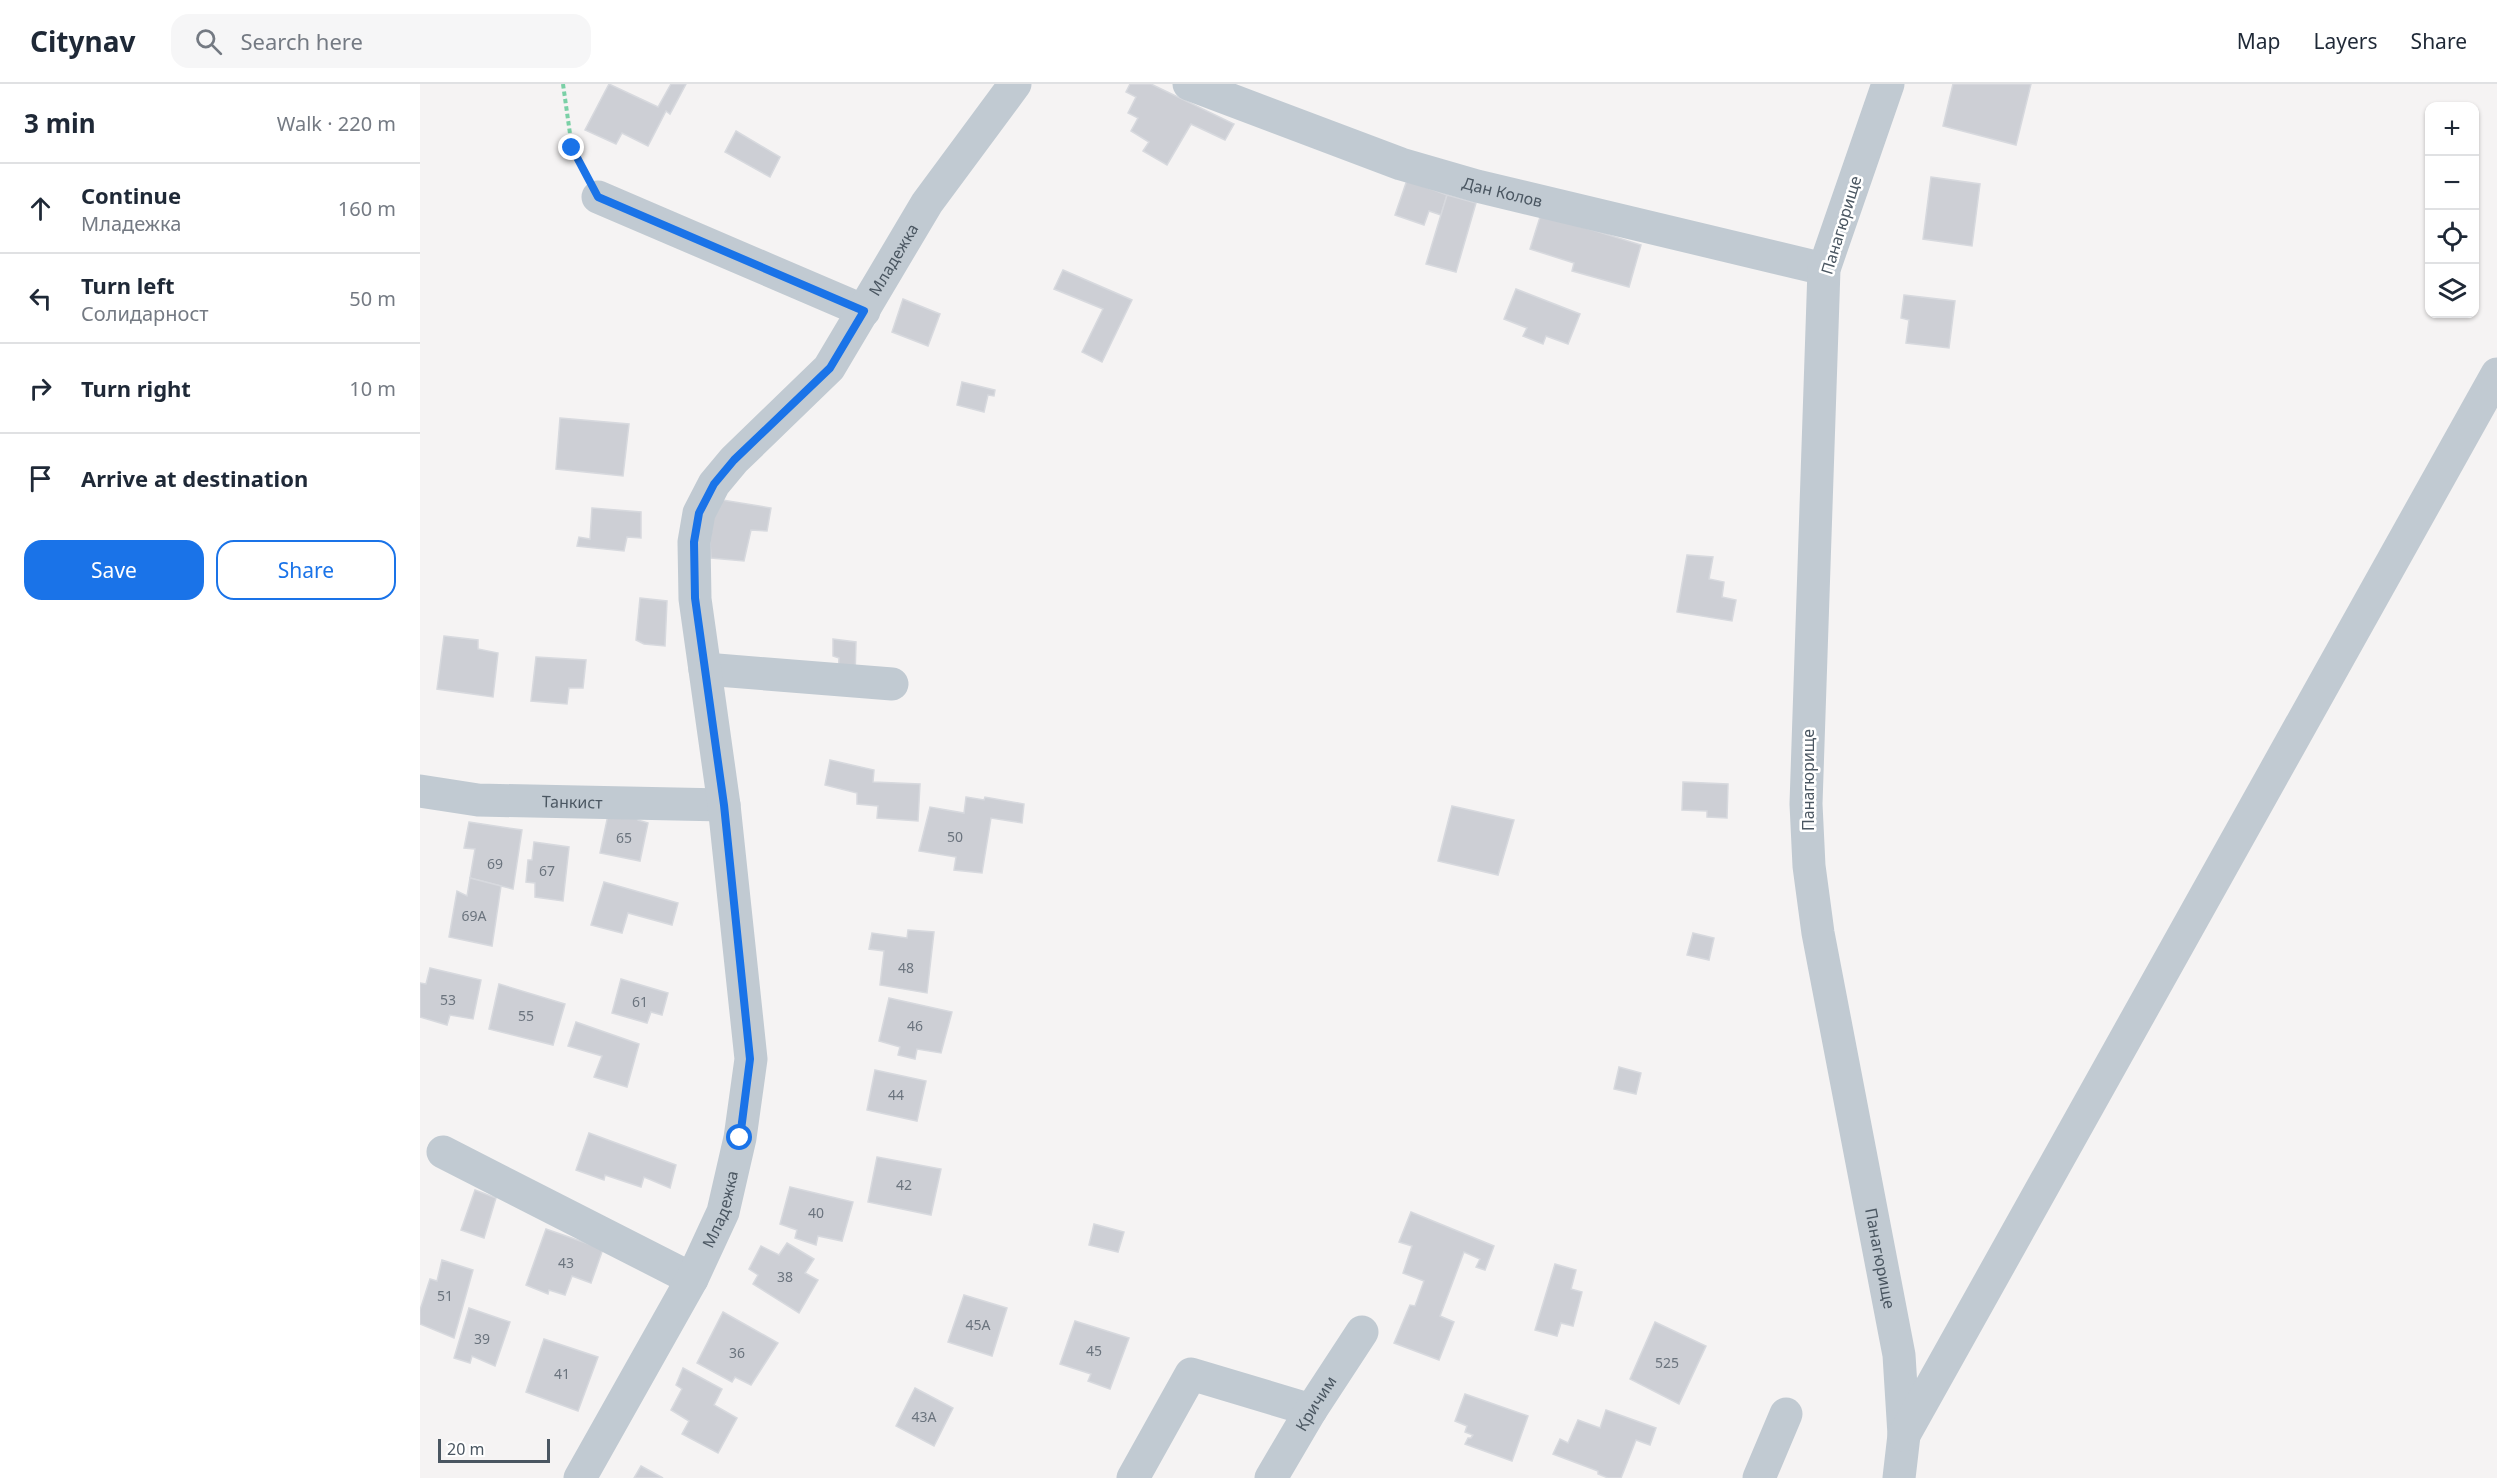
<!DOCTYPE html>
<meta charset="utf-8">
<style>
:root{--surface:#fff;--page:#f6f6f7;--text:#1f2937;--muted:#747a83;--line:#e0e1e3;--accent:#1a73e8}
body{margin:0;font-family:"Noto Sans",sans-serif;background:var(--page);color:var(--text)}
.controls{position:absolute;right:18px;top:18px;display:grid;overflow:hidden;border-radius:12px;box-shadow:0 2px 4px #0004}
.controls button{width:54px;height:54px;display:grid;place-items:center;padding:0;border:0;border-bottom:2px solid var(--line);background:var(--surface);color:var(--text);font:30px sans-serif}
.scale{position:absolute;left:18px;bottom:15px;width:112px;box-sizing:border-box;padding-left:6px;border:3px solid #4a5661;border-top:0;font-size:16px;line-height:21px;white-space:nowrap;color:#4a5661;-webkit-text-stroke:4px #fff;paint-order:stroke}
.stop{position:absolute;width:18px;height:18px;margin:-14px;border:4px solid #1a73e8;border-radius:50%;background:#fff}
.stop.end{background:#1a73e8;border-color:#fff;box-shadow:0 2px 6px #0008}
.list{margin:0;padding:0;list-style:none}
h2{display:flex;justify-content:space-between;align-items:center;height:78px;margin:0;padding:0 24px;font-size:26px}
h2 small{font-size:20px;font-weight:400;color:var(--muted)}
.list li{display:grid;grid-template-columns:39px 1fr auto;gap:18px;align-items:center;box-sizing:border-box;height:90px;padding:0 24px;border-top:2px solid var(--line)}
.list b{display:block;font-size:22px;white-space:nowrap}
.list p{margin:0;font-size:20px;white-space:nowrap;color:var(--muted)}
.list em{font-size:20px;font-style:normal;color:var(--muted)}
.actions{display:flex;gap:12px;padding:18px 24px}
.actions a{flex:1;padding:14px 0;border:2px solid var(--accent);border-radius:18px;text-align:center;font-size:21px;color:var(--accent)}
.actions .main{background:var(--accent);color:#fff}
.icon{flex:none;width:33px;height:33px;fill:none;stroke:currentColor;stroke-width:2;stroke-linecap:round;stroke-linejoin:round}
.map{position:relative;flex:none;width:2077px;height:1394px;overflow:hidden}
header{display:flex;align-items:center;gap:36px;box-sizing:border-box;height:84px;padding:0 30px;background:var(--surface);border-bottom:2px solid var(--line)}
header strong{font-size:28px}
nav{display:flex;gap:33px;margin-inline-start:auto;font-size:21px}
.search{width:420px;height:54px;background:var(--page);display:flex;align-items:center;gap:15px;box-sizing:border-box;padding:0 21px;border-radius:18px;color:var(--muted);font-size:22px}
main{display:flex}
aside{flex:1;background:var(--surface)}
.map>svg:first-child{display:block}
.building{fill:#cdcfd5;stroke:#d7d9de;stroke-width:1.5}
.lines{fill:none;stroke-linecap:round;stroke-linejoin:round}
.path{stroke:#7ad0a6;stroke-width:4;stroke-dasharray:4.5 3;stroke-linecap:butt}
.minor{stroke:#c1cad2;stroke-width:33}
.route{stroke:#1a73e8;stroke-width:8}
.labels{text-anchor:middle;stroke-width:5;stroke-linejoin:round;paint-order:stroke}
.number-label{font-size:14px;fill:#6b747e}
.street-label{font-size:16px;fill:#4a5661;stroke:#fff}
</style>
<header>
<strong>Citynav</strong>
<div class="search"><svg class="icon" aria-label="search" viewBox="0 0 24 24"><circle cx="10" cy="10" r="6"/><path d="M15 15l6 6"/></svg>Search here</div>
<nav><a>Map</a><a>Layers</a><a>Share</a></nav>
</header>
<main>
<aside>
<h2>3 min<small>Walk · 220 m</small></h2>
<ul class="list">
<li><svg class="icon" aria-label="ahead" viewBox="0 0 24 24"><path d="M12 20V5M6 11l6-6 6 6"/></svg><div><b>Continue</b><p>Младежка</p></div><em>160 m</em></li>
<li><svg class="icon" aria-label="left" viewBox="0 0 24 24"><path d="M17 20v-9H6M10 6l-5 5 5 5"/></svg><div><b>Turn left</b><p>Солидарност</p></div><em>50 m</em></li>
<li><svg class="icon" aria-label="right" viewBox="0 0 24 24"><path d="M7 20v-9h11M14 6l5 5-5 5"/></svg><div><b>Turn right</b></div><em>10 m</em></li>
<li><svg class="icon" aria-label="arrive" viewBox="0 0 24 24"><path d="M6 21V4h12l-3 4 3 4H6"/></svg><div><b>Arrive at destination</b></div></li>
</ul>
<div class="actions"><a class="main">Save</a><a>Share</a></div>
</aside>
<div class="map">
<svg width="2077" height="1394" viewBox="0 0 2077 1394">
<rect width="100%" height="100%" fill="#f5f3f3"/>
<g class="building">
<polygon points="189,0 238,23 251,0 266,0 250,30 246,27 228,62 202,49 196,60 165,46"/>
<polygon points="710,0 731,0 814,40 805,56 771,40 747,81 723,67 729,58 711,47 718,34 708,29 716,13 706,8"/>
<polygon points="1533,0 1611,0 1596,61 1523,42"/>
<polygon points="316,47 360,73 350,93 305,68"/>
<polygon points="1511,93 1560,100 1552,162 1503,155"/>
<polygon points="987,96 1027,111 1021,131 1009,127 1004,141 975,131"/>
<polygon points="1027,111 1056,119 1036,188 1006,180"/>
<polygon points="1121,130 1221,161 1209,203 1152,187 1154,179 1110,165"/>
<polygon points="643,186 712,216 682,278 662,268 683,225 634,205"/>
<polygon points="1096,205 1160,230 1148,260 1126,252 1123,260 1103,252 1107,244 1084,235"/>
<polygon points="1484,211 1535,217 1529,264 1486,259 1489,236 1481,234"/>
<polygon points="483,215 520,230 508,262 472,248"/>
<polygon points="542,298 575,306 574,312 568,311 564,328 537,321"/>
<polygon points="140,334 209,340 203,392 136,385"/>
<polygon points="296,415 351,424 347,447 331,446 324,477 291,474 290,458"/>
<polygon points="172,424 221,428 221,454 207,453 204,467 157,462 159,453 170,455"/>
<polygon points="1267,471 1293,473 1289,495 1304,498 1302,513 1316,516 1312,537 1257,528"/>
<polygon points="220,514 247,517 245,562 224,560 216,556"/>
<polygon points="24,552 58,556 58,565 78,569 73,613 17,605"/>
<polygon points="413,555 436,558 435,594 418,592 419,574 413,572"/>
<polygon points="116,573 166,576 163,604 149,604 147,620 111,617"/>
<polygon points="410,676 454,686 453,698 500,700 498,737 457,734 458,722 437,720 437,709 405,701"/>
<polygon points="1263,698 1308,700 1307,734 1287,733 1287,727 1262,726"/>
<polygon points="546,713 564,716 565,713 604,720 602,739 571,734 562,789 534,786 536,773 499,767 510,723 544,729"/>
<polygon points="1032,722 1094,736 1078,791 1018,777"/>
<polygon points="188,731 214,731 218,736 228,739 220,777 180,769"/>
<polygon points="49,738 102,746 93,805 50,794 55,765 44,764"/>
<polygon points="114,758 149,763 143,817 115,813 115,799 106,798 108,776 112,776"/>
<polygon points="50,794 81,802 72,862 29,853 37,807 47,812"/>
<polygon points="184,798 258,819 252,841 208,829 202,849 171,841"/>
<polygon points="488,846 514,848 507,909 460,901 464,867 449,865 452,849 487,854"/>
<polygon points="1273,849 1294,854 1289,876 1267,871"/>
<polygon points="10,884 61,896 53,935 30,931 27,941 0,933 0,899 6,900"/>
<polygon points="201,895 248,909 242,931 231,928 227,939 192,929"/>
<polygon points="79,900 145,920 133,961 69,945"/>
<polygon points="469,914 532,928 521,969 497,965 495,975 478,971 480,963 459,957"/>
<polygon points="156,938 219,960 207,1003 174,993 182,972 148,962"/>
<polygon points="1199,983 1221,989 1216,1010 1194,1005"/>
<polygon points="455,986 506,997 497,1037 447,1026"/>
<polygon points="169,1049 256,1081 250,1104 224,1093 221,1103 185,1091 184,1096 156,1086"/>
<polygon points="457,1073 521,1085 511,1131 448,1118"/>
<polygon points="370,1103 433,1118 422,1157 398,1152 396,1161 375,1154 377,1146 360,1140"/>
<polygon points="55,1106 76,1114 64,1154 41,1146"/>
<polygon points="991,1128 1074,1162 1065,1186 1056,1183 1060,1175 1044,1168 1020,1232 1034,1238 1019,1276 974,1259 990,1221 995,1222 1004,1197 983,1189 992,1162 979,1158"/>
<polygon points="674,1140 704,1148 698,1168 669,1161"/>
<polygon points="126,1145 183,1165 171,1199 152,1192 145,1211 129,1206 128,1210 106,1201"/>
<polygon points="367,1159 394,1175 385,1189 398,1196 379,1229 333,1200 338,1191 329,1185 341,1162 359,1171"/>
<polygon points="22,1176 53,1186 34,1254 0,1240 0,1226 10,1195 17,1197"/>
<polygon points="1135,1180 1156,1186 1151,1205 1162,1208 1153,1242 1141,1239 1137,1252 1115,1246"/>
<polygon points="544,1211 587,1224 572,1272 528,1258"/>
<polygon points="49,1224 90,1238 75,1282 52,1272 50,1279 34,1274"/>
<polygon points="303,1228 358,1259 331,1301 315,1293 312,1298 277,1279"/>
<polygon points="655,1237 709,1254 690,1305 668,1297 671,1290 640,1280"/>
<polygon points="1235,1238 1286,1262 1259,1320 1210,1295"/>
<polygon points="124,1255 178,1273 158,1327 106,1308"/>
<polygon points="263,1284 302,1305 294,1321 317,1334 298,1369 262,1350 269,1337 251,1326 262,1305 256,1301"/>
<polygon points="495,1304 533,1324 514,1362 476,1342"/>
<polygon points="1045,1310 1108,1332 1092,1377 1045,1360 1048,1354 1051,1354 1053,1351 1045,1348 1047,1342 1035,1337"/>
<polygon points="1186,1326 1236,1344 1230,1361 1216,1356 1201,1394 1188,1394 1178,1390 1178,1387 1133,1370 1140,1355 1148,1359 1158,1336 1180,1344"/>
<polygon points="221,1382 243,1394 214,1394"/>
</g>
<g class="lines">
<polyline class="path" points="143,0 152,64 162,83"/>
<g class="minor">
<path id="s1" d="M769 0 981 80 1057 102 1404 185"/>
<path id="s2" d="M1468 0 1404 185 1386 720 1389 782 1398 849 1479 1271 1484 1351 1479 1394"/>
<polyline points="178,113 444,227"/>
<polyline points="285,585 472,600"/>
<path id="s3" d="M0 707 58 716 304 721"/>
<polyline points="23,1068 272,1195"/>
<polyline points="1484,1351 2077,290"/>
<path id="s4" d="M160 1394 272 1195 303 1128 320 1054 331 975 304 721 275 515 274 458 279 429 294 400 314 376 409 284 507 119 595 0"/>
<polyline points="713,1394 771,1290 891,1326"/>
<path id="s5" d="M851 1394 891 1326 942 1248"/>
<polyline points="1339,1394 1366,1330"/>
</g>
</g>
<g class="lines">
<polyline class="route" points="152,64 178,113 444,227 410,284 314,376 294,400 279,429 274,458 275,514 304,721 330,975 320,1054"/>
</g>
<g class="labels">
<g class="number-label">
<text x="535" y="758">50</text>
<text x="204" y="759">65</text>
<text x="75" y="785">69</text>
<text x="127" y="792">67</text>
<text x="54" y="837">69А</text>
<text x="486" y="889">48</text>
<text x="28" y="921">53</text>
<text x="220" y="923">61</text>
<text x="106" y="937">55</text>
<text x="495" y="947">46</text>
<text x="476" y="1016">44</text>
<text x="484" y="1106">42</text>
<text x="396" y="1134">40</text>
<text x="146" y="1184">43</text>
<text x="365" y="1198">38</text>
<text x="25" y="1217">51</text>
<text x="558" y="1246">45А</text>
<text x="62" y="1260">39</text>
<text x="674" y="1272">45</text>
<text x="317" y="1274">36</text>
<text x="1247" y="1284">525</text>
<text x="142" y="1295">41</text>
<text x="504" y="1338">43А</text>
</g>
<g class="street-label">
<text dy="6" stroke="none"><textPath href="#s1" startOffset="332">Дан Колов</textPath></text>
<text transform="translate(1421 141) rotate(-73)" y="6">Панагюрище</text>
<text dy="6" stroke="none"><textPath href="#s4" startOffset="1330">Младежка</textPath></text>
<text transform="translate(1388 696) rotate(-90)" y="6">Панагюрище</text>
<text dy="6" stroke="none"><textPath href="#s3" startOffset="153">Танкист</textPath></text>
<text dy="6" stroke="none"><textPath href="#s4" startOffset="304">Младежка</textPath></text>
<text dy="6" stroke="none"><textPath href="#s2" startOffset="1192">Панагюрище</textPath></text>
<text dy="6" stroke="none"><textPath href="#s5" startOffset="87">Кричим</textPath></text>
</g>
</g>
</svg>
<div class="controls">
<button>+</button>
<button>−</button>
<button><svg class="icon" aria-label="locate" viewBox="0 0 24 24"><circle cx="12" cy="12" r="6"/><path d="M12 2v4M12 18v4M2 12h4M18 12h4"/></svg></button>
<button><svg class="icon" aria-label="layers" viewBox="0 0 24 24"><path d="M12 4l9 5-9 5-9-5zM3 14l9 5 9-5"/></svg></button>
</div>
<div class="scale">20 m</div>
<div class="stop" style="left:320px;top:1054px"></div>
<div class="stop end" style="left:152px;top:64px"></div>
</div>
</main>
